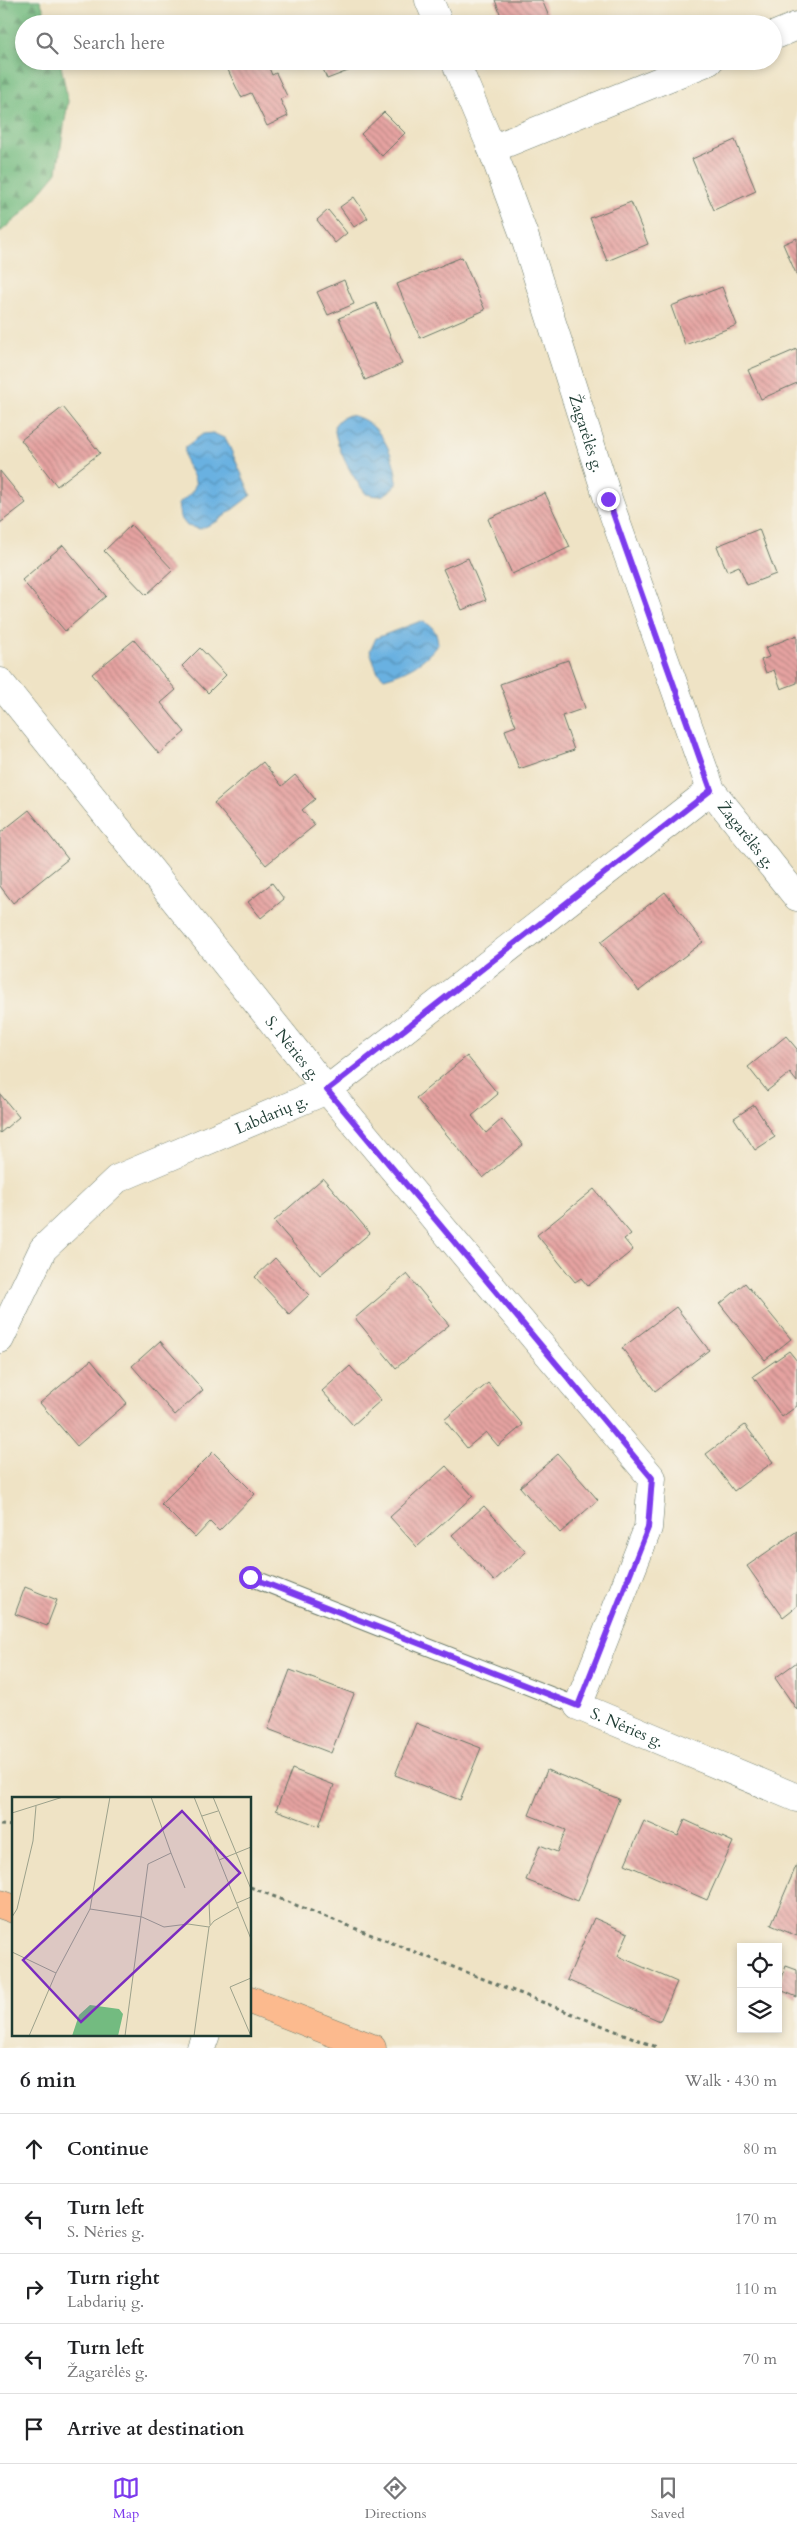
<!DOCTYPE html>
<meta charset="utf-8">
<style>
:root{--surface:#fff;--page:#f6f6f6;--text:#202124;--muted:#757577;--line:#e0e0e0;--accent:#7c3aed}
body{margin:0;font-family:Cardo,serif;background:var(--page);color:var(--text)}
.controls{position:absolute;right:15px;bottom:15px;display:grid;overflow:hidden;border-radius:0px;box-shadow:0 2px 8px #0003}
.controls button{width:45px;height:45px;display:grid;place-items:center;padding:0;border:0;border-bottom:1px solid var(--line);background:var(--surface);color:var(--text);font:25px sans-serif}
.stop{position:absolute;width:15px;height:15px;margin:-11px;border:4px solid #7c3aed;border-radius:50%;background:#fff}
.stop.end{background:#7c3aed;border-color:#fff;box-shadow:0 1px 5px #0008}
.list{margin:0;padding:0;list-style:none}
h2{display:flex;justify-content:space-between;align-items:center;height:65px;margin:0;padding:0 20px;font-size:21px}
h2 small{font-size:16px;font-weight:400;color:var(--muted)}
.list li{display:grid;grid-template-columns:32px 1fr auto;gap:15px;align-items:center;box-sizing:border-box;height:70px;padding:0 20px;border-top:1px solid var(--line)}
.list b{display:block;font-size:19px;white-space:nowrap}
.list p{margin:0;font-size:16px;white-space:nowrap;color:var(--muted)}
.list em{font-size:16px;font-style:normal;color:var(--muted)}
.icon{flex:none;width:28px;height:28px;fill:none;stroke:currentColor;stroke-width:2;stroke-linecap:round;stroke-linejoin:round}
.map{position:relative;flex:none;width:797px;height:2048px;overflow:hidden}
.search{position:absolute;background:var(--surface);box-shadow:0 2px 8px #0003;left:15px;right:15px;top:15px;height:55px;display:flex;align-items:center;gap:12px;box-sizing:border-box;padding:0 18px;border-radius:28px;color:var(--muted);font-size:19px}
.sheet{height:415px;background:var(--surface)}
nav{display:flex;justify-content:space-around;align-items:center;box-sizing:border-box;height:70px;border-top:1px solid var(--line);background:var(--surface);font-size:14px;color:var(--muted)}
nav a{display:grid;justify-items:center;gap:2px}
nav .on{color:var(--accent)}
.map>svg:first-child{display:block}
.forest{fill:url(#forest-firs);stroke:#497c5a}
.water{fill:url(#water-waves);stroke:#44778a}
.building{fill:url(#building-back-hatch)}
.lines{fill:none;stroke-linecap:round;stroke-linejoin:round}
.service-casing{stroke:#687767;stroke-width:18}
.minor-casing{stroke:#687767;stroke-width:29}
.primary-casing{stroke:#687767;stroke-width:29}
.path{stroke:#687767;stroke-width:3;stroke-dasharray:4 4;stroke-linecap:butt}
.service{stroke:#fff;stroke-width:16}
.minor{stroke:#fff;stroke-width:28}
.primary{stroke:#fcba8e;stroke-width:28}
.route{stroke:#7c3aed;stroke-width:6}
.labels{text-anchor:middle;stroke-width:4;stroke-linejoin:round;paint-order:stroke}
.street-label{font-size:16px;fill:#1f3d34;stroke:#f7f3e8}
.inset-road{fill:none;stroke:#9ca18b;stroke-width:1}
.view{fill:#7b2cbf;fill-opacity:0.15;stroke:#7b2cbf;stroke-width:2.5}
.inset-edge{fill:none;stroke:#1f3d34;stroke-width:2.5}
</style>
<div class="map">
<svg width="797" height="2048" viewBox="0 0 797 2048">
<defs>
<pattern id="forest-firs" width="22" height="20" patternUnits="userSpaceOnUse" patternTransform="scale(1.25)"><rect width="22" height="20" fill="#73bb80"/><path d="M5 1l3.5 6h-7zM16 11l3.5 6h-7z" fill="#5e996a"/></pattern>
<pattern id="water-waves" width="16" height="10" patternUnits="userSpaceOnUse" patternTransform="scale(1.25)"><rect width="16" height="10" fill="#69b1e1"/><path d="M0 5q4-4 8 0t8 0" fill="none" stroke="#5691b7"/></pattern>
<pattern id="building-back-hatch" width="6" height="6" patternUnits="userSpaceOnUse" patternTransform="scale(1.25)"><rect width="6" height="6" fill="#e6a3a1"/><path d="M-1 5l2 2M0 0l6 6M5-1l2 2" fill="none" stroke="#ba8684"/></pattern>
</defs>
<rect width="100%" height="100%" fill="#f7f3e8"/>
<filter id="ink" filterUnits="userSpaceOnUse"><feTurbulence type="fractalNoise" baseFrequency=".02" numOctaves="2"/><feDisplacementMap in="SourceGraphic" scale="10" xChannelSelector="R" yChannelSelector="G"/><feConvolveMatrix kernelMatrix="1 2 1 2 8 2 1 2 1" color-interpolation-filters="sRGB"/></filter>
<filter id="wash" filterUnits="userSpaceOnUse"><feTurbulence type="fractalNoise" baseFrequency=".0096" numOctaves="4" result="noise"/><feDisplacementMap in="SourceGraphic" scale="20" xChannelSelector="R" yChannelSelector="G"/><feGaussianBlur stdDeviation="1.12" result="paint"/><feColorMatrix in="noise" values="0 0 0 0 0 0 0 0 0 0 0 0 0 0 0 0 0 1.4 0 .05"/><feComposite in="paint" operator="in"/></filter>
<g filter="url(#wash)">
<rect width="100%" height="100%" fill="#efe3c5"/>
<polygon class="forest" points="0,0 40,0 49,24 24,24 24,61 60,61 68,101 57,172 23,213 0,232"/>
<g class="water">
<path d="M349 415C380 419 395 455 397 483 386 496 382 498 366 494 351 475 337 450 334 426L340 419Z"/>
<path d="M213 433 226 439 251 495 218 521 200 529 187 526 180 517 178 504C214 478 182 478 185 447L203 434Z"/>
<path d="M421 621C433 625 437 632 438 644 424 663 406 672 384 678L377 671 370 651 376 638Z"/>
</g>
<g id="blocks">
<g class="building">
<polygon points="495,0 542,0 552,24 504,24"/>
<polygon points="247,61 266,61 272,75 276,73 287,96 280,99 288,116 267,126 251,93 241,97 228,70"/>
<polygon points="320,61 368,61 369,63 327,79"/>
<polygon points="384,112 405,133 382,156 361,134"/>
<polygon points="735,140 756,191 714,210 692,159"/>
<polygon points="354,197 368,218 354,227 340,207"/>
<polygon points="631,202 648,244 607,261 590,218"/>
<polygon points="328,210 347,233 335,243 317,220"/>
<polygon points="797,238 797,276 783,244"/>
<polygon points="462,257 485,310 420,338 397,284"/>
<polygon points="344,280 354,304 328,315 317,292"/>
<polygon points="722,287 737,325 685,345 671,306"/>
<polygon points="376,303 402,364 365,380 339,318"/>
<polygon points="797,349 797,383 761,399 748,370"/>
<polygon points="63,407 100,453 57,486 21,440"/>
<polygon points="0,471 26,503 0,523"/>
<polygon points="545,493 570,547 512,574 488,519"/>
<polygon points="131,525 173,570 146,595 104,551"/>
<polygon points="759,529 776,574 747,585 739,566 727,571 717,546"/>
<polygon points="63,545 106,596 65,631 22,580"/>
<polygon points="468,558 486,600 462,610 443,569"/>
<polygon points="797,635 797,683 781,689 774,670 766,673 761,660 769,657 765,648"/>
<polygon points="134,640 176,690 161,703 185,732 159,754 92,674"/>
<polygon points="200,648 226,675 208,693 182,666"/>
<polygon points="568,660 585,708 562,716 574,750 519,769 505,730 516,726 500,684"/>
<polygon points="263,762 282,786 295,775 315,799 302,810 315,825 266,865 214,803"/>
<polygon points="29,810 68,859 13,903 0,886 0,833"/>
<polygon points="272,883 284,899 261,918 248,902"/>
<polygon points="665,892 703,942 639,991 601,942"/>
<polygon points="786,1036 797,1049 797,1082 790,1073 767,1091 748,1067"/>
<polygon points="467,1056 498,1094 472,1116 486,1133 502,1119 523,1145 483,1178 416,1098"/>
<polygon points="0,1094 19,1117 0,1133"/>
<polygon points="754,1105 775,1137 755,1150 734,1118"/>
<polygon points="323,1178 370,1233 320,1275 274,1221"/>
<polygon points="594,1189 631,1234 624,1239 633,1250 588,1286 581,1278 575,1282 537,1235"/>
<polygon points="275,1258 309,1295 289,1314 255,1277"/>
<polygon points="407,1274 449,1325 396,1368 355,1318"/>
<polygon points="745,1283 791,1339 765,1360 720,1304"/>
<polygon points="676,1307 709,1350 655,1391 622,1348"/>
<polygon points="160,1341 203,1390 175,1415 132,1366"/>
<polygon points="789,1351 797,1361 797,1406 782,1417 753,1376"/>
<polygon points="91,1360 127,1403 77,1446 40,1403"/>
<polygon points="350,1366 381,1400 353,1425 322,1391"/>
<polygon points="488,1383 523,1425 498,1446 486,1432 467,1448 444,1420"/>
<polygon points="745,1425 773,1462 734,1491 706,1454"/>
<polygon points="213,1452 255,1494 219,1531 210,1522 195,1538 161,1504"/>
<polygon points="558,1454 598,1500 560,1533 520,1487"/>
<polygon points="446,1466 473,1496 417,1547 390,1517"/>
<polygon points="484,1506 526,1552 494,1581 452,1535"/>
<polygon points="797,1531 797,1606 783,1617 747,1566"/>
<polygon points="25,1587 57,1600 47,1626 15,1614"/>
<polygon points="797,1662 797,1710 775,1678"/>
<polygon points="290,1670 354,1694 331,1753 268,1729"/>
<polygon points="416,1723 481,1748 460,1800 395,1775"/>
<polygon points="292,1769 334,1785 319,1826 276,1810"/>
<polygon points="547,1770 619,1799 578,1901 526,1880 540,1845 557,1852 566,1830 529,1815"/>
<polygon points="685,1820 733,1842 707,1900 625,1864 644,1821 678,1836"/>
<polygon points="797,1864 797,1936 771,1925"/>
<polygon points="594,1918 628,1933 618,1956 677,1982 660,2021 567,1980"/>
<polygon points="786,1966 797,1970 797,1997 778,1989"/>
</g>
</g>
</g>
<g filter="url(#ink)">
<use href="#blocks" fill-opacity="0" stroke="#687767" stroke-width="1"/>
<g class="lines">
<defs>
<polyline id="service" points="250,1577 578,1706"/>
<g id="minor">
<polyline points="429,0 439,24"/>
<polyline points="773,36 797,26"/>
<path id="s1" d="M455 61 492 149 525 238 608 499 711 790 797 897"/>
<polyline points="492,149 709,61"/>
<path id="s2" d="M0 682 327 1090 652 1478 648 1528 578 1706 797 1798"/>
<path id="s3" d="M0 1339 43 1249 117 1179 327 1090 711 790"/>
<polyline points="201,2048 206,2034"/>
</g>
<g id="primary">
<polyline points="0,1904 14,1909"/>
<polyline points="250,2000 372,2048"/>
</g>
</defs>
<use href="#service" class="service-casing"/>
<use href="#minor" class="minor-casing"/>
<use href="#primary" class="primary-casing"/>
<g class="path">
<polyline points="0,1825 14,1826"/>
<polyline points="250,1887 659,2048"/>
</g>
<use href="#service" class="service"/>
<use href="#minor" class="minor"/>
<use href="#primary" class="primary"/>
</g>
</g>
<g class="lines" filter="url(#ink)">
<polyline class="route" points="250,1577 578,1706 648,1528 652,1478 327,1090 711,790 608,499"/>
</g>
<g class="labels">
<g class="street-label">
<text dy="6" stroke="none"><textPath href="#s1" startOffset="395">Žagarėlės g.</textPath></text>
<text dy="6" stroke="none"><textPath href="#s1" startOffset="830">Žagarėlės g.</textPath></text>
<text dy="6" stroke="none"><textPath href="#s2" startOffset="469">S. Nėries g.</textPath></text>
<text dy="6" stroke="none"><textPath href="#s3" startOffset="369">Labdarių g.</textPath></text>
<text dy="6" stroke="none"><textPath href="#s2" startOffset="1324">S. Nėries g.</textPath></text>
</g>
</g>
<g transform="translate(12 1797)">
<rect width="239" height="239" fill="#efe3c5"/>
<path d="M78 208 107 212 111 217 106 239H60L67 218Z" fill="#73bb80"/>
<path class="inset-road" d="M182 0 239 142M201 0 239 92M0 16 51 0M190 19 206 14M159 56 173 91M207 63 239 50M197 105 198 128M225 106 239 100M78 112 130 120 152 130 176 127 197 130M0 120 5 112 21 44 24 9M0 155 44 176M17 239 44 176 78 112 98 0M113 239 136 67 159 56 139 0M182 239 197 130 202 124 226 110M239 239 218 190 239 181"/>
<path class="view" d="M170 14 228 76 69 225 11 163Z"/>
<rect width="239" height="239" class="inset-edge"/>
</g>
</svg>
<div class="controls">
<button><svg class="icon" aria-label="locate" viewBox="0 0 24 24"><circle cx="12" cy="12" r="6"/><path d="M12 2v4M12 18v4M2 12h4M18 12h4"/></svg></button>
<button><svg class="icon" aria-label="layers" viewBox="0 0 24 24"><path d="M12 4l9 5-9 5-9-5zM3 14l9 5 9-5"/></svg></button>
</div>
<div class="stop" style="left:250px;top:1577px"></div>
<div class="stop end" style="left:608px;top:499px"></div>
<div class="search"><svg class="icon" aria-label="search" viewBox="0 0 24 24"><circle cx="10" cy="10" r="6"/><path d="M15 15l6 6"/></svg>Search here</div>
</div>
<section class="sheet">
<h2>6 min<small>Walk · 430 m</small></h2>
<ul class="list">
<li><svg class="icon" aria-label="ahead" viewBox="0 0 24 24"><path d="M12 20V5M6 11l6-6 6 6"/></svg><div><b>Continue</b></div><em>80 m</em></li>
<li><svg class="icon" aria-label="left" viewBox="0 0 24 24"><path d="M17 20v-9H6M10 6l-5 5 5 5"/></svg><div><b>Turn left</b><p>S. Nėries g.</p></div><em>170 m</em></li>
<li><svg class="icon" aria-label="right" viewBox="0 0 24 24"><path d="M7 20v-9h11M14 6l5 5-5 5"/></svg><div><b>Turn right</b><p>Labdarių g.</p></div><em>110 m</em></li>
<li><svg class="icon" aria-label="left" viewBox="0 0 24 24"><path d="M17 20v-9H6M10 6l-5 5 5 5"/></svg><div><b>Turn left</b><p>Žagarėlės g.</p></div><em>70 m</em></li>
<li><svg class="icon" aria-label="arrive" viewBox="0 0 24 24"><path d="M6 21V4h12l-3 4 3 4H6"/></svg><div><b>Arrive at destination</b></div></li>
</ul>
</section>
<nav>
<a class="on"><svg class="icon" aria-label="map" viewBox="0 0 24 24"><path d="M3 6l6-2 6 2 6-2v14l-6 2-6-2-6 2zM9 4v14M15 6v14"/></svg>Map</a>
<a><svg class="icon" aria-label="directions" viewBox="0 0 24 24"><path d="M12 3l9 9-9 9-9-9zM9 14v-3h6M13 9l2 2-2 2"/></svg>Directions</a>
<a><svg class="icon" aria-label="saved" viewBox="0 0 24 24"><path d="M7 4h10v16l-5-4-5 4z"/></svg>Saved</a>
</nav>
